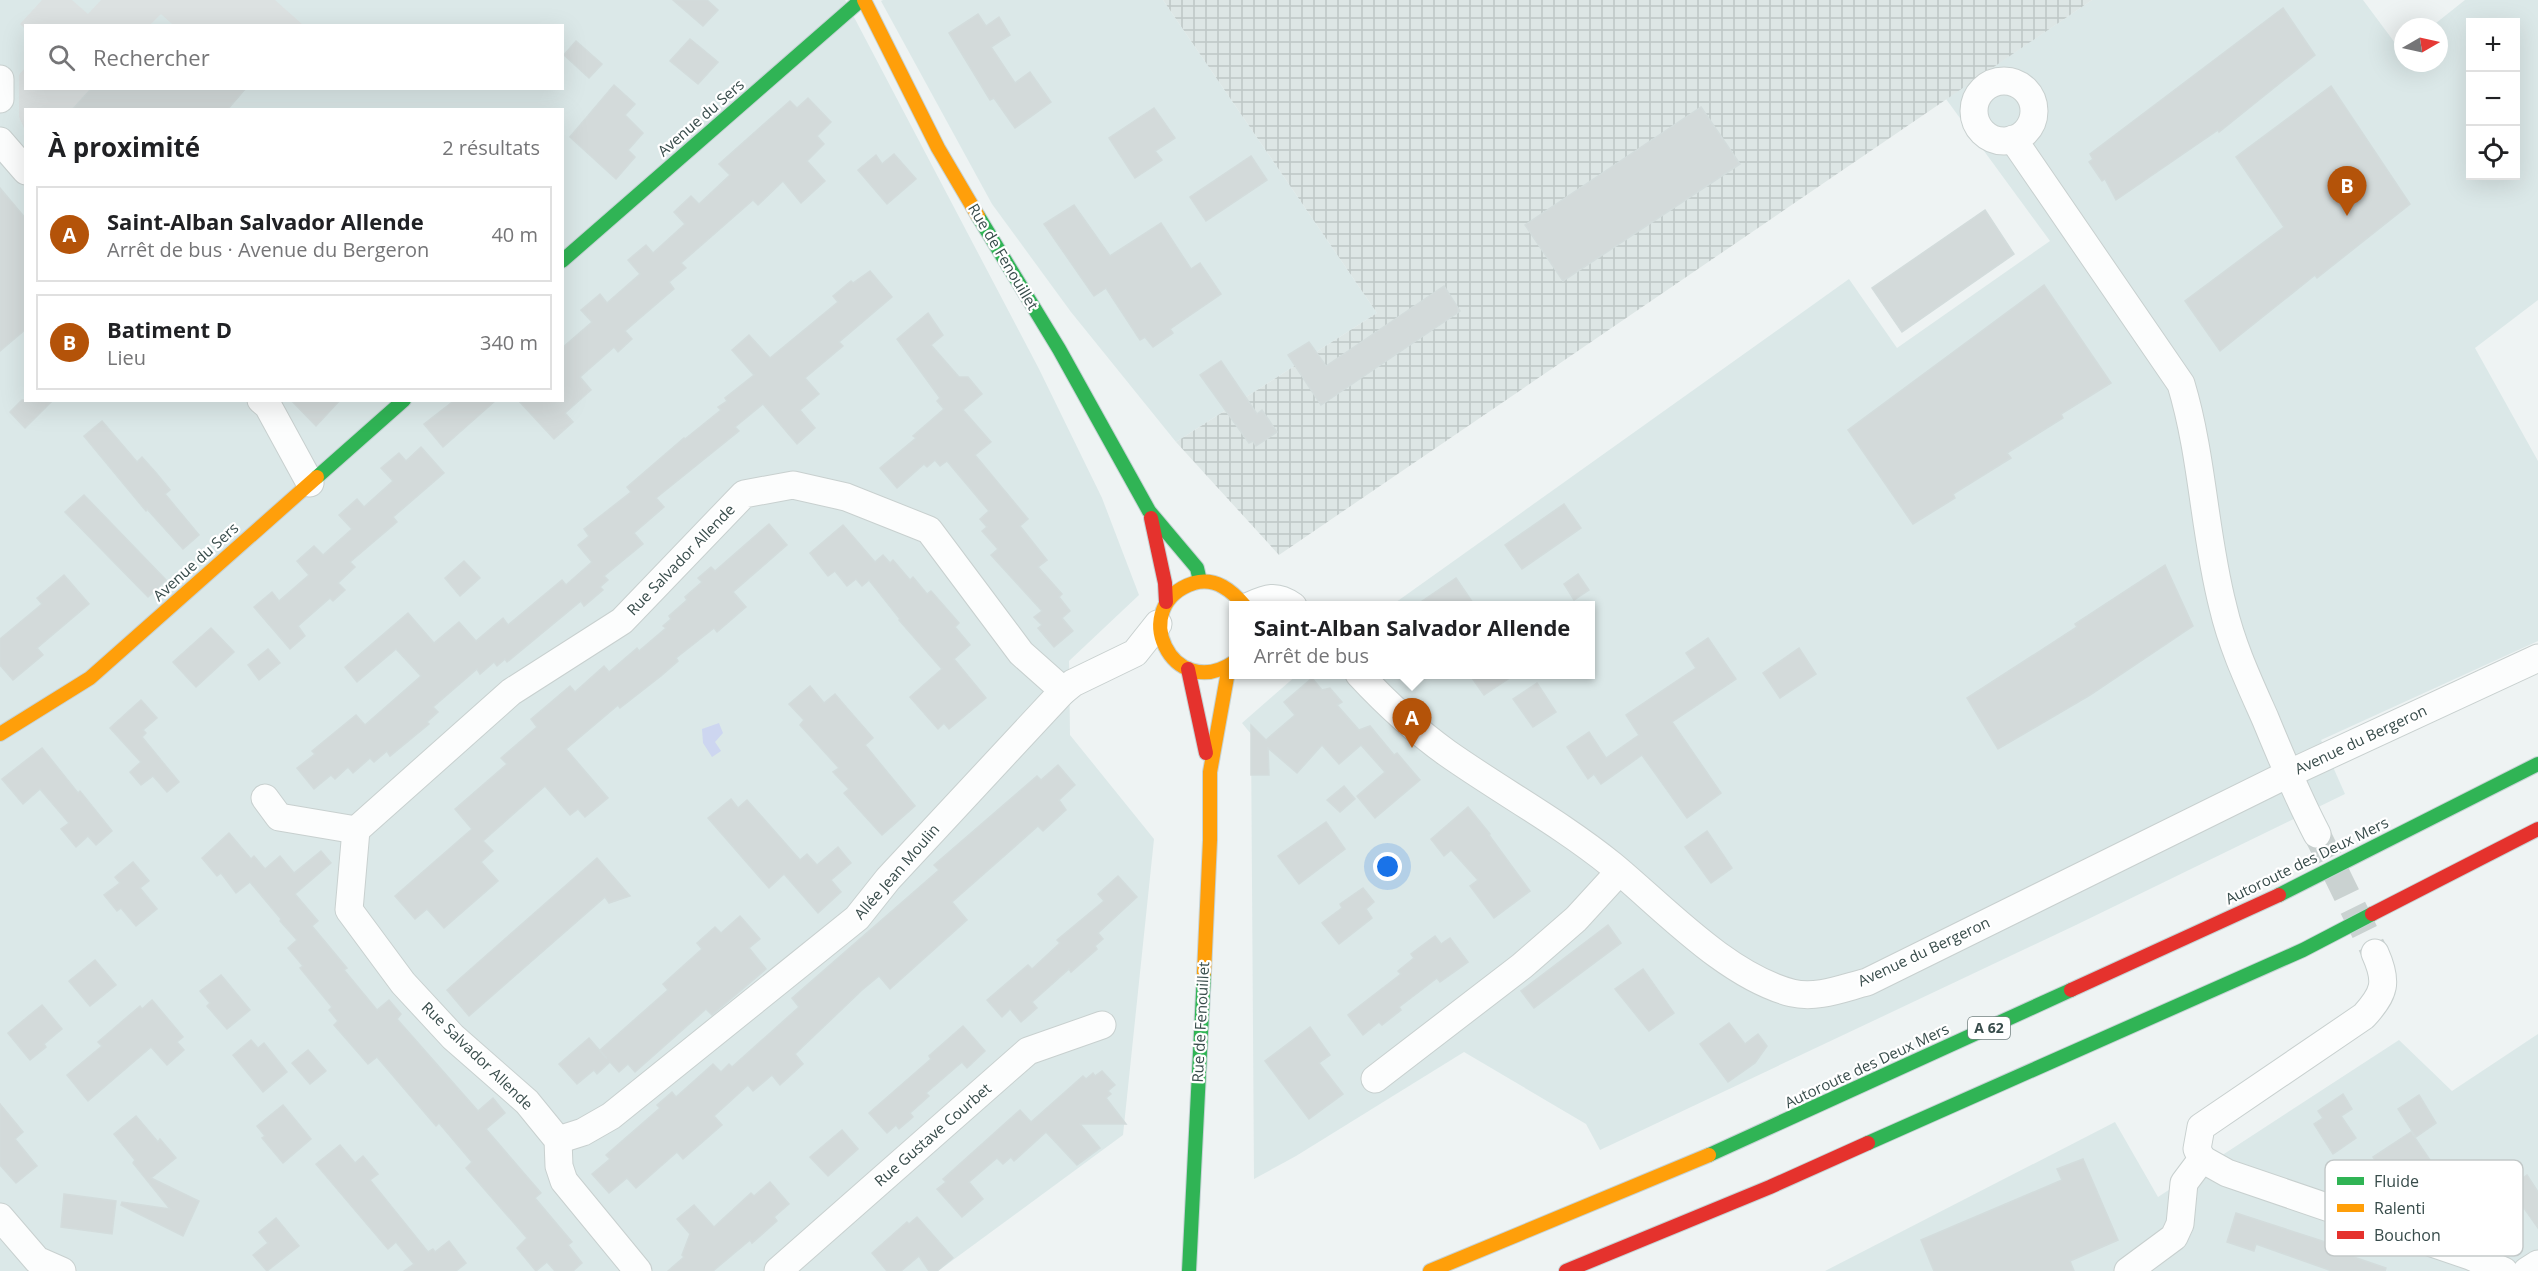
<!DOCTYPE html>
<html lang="fr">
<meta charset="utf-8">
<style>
:root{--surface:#fff;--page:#f2f2f2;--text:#202124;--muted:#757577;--line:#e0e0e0;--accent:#b45309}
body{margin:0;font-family:"Open Sans",sans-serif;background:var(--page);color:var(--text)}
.controls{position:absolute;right:18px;top:18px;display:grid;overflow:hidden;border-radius:0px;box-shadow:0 6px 24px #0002}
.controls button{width:54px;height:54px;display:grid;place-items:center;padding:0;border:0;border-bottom:2px solid var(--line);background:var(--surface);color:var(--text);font:30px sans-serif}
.compass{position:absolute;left:2394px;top:18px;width:54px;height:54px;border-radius:50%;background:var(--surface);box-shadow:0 6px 24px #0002;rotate:81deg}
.you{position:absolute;left:1388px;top:867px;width:21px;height:21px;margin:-15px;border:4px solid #fff;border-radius:50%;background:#1a73e8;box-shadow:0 0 0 9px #1a73e833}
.badge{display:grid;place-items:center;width:39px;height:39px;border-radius:50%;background:var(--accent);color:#fff;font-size:20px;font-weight:700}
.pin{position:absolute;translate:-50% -50px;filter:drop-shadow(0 2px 3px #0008)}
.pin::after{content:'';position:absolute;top:32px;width:21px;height:18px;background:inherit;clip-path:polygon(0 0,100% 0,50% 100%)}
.popup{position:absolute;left:1229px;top:601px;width:366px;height:78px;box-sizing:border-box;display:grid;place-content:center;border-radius:0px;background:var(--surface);filter:drop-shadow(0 2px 4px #0005);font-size:20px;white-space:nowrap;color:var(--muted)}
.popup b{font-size:22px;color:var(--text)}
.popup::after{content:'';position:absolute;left:50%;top:100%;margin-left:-12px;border:12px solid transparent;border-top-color:var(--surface)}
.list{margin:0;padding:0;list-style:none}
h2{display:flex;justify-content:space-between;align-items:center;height:78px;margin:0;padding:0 24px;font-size:26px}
h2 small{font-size:20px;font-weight:400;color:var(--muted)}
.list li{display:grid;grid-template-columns:39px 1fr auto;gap:18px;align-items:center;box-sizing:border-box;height:96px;margin:0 12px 12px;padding:0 12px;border:2px solid var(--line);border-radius:0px}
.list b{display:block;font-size:22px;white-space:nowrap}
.list p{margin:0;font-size:20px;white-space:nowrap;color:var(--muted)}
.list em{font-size:20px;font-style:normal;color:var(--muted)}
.icon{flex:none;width:33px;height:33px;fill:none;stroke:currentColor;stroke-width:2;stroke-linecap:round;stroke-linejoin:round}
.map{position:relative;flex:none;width:2538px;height:1271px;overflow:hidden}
.search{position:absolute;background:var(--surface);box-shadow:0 6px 24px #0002;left:24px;top:24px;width:540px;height:66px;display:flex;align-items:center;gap:15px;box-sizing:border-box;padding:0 21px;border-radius:0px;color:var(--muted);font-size:22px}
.panel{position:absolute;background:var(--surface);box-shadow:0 6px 24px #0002;left:24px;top:108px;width:540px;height:294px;border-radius:0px}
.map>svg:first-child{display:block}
.residential{fill:#dbe8e8;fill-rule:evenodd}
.industrial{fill:url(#industrial-grid)}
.green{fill:#cdd6f0}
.parking{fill:#dce1e1}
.building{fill:#d3dada;stroke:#d3dcdc;stroke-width:1.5}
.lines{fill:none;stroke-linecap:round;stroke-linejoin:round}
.street-tunnel{stroke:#cad2d1;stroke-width:27;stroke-dasharray:27 14;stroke-linecap:butt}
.street-casing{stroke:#c8d0cf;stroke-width:29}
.fast-casing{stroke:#c6d3d5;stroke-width:16}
.slow-casing{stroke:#c6d3d5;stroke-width:16}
.jam-casing{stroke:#c6d3d5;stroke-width:16}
.street{stroke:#fcfdfd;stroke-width:27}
.fast{stroke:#30b455;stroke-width:14}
.slow{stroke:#ff9f0a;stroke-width:14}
.jam{stroke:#e5322d;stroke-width:14}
.labels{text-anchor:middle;stroke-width:4.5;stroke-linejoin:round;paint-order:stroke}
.shield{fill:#fff;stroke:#748281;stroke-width:1.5}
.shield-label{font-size:14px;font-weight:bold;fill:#384c4b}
.street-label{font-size:15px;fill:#384c4b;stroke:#fff}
.key{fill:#fff;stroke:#c3c9c9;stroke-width:1.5}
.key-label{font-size:16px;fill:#384c4b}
</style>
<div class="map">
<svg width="2538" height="1271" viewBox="0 0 2538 1271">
<defs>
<pattern id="industrial-grid" width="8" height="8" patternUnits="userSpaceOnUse" patternTransform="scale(1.5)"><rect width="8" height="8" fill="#dde6e5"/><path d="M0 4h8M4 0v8" fill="none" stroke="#bec7c6"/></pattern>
</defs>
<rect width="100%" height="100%" fill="#eef3f3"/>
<g class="residential">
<path d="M0 0H845L1039 369 1102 498 1139 595 1069 661 1070 735 1154 839 1123 1135 938 1271H0ZM26 26H562V88H26ZM26 110H562V400H26Z"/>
<polygon points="883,0 1163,0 1377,313 1176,442 1071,312 992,204 881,1"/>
<path d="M2092 0H2363L2401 51 2403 50V63H2439V27H2431L2465 0H2538V300L2475 348 2538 461V641L2321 740 2345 794 2076 925 1600 1150 1586 1124 1464 1052 1296 1156 1254 1179 1251 734 1242 723 1297 675 1591 674V606L1392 605 1849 279 1897 348 2050 241 1946 99ZM2470 22H2516V176H2470Z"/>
<polygon points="2538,1034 2538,1271 1825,1271 2115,1122 2158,1197 2399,1040 2452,1091"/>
</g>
<polygon class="industrial" points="1163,0 2092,0 1279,555 1176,442 1377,313"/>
<polygon class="green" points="719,723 723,733 715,742 721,751 712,757 703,743 702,729"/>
<g class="parking">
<polygon points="42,0 72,0 88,14 101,0 275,0 303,25 173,25 161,14 150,25 26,26 25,29 20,24"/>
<polygon points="25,68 26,88 92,89 72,109 26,110 25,130 19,117 19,75"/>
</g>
<g class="building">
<polygon points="673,0 707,0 718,10 703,26"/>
<polygon points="2283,8 2315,55 2219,132 2218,130 2116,200 2105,179 2102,181 2089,162 2093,159 2090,154"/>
<polygon points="978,14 986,26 999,17 1010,35 991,47 1015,83 1030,72 1051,102 1015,128 994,98 990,100 949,33"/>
<polygon points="690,39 718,62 698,84 670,61"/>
<polygon points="576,41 602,64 589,78 564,55"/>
<polygon points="614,85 635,104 625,115 643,133 628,150 635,157 616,179 570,137"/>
<polygon points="2331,86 2410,204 2317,278 2315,275 2220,351 2185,301 2284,227 2236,157"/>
<polygon points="92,88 246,88 227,110 72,110"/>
<polygon points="808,98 831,122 817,136 824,144 807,161 825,181 801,203 783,181 758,205 753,200 681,263 686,268 669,282 674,289 625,331 632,339 618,352 614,347 580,377 591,390 565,413 573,422 554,439 518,400 562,400 562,348 592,322 581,310 600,294 607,303 640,274 628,260 646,245 653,253 685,224 674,212 691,196 699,204 730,175 719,164 790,101 797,108"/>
<polygon points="1701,107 1740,164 1563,281 1525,225"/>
<polygon points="1154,108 1175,138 1155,151 1162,160 1135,178 1109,138"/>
<polygon points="894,154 916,179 887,204 858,170 876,155 882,164"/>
<polygon points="1251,156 1267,180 1206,221 1190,197"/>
<polygon points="0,188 26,219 26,329 0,351"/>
<polygon points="1074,205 1110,256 1161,223 1191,269 1200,263 1221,294 1170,329 1173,333 1153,347 1145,337 1140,340 1106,288 1094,296 1044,224"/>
<polygon points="1985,210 2014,254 1902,332 1872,288"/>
<polygon points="870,271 892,297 839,342 843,346 805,378 819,394 800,410 815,428 797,444 763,404 735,427 739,431 656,498 664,507 634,533 643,544 604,576 608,580 600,587 603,590 584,606 581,601 507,662 505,659 497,666 494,662 480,674 477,669 433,707 438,712 427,722 429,724 390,756 387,751 374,762 370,758 353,773 348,767 335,779 331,775 314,789 297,768 315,754 312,751 356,715 365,725 421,676 396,649 357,682 345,667 408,613 434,643 459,622 476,641 503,618 508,625 562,580 566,585 592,562 578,545 589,536 584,529 631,492 627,487 684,438 685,439 721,410 718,407 727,401 725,398 754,375 732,350 749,335 770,358 838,302 833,296 851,281 853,283"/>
<polygon points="2044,285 2111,383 2061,414 2063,418 2007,453 2011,458 1953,494 1955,498 1913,524 1848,430"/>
<polygon points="1444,286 1460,311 1321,405 1288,355 1309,342 1326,366"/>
<polygon points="928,313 943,335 931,345 959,377 968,377 982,394 963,410 991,442 975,455 1028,519 1020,526 1047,560 1038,567 1062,594 1059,597 1070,611 1062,618 1073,631 1054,647 1038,628 1042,625 1034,617 1042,611 991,555 998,549 982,531 987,527 980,519 989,511 947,461 940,466 935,460 927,467 924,464 897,488 880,468 916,438 913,436 944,409 937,401 940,398 897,339"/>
<polygon points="1221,361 1257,414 1262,410 1277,432 1256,446 1253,441 1249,443 1200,375"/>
<polygon points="22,400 53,400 25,428 10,412"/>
<polygon points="291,400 340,400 316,426"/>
<polygon points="455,400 496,400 443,447 424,424"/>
<polygon points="102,421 137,462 142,457 157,474 170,490 165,494 199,535 183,549 147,509 146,511 84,436"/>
<polygon points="421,447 444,473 393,517 397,522 350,562 355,567 338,583 345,590 333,601 330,598 298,626 305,636 290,649 254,607 272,592 279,601 309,575 297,561 314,546 323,555 352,529 339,515 357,499 364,507 393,481 381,468 399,453 406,461"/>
<polygon points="84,495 166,580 148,597 65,512"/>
<polygon points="1564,504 1581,528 1522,569 1505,545"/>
<polygon points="769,524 787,545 733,592 746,607 717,632 714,628 676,658 678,661 661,676 620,708 618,705 566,749 608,798 585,817 578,809 570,815 545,786 483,841 493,851 481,862 498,881 444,928 427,909 415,919 395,896 472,829 455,809 507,764 501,758 537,727 531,719 570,686 575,692 604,666 609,672 637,648 639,651 666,628 663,626 671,619 669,616 687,600 685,597 702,582 698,578 711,567 715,571"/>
<polygon points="843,525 875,562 883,555 890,563 893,560 910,580 913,577 927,594 931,591 959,623 955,627 970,645 954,659 986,698 949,729 944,723 938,729 910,697 942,669 899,620 900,619 869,580 862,586 856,579 847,586 835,571 828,576 810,553"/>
<polygon points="464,561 480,578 460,596 445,578"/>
<polygon points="2165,565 2193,626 2090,695 1998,749 1967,698 2077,627 2075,624"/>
<polygon points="1578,574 1589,590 1574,600 1564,584"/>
<polygon points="64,575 89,604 37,648 43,655 13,680 0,665 0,639 42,604 37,598"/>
<polygon points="1456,578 1475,606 1415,606"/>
<polygon points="211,628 234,652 196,687 173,662"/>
<polygon points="1708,638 1736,679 1672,722 1721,793 1687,818 1642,755 1601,784 1594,774 1588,779 1567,747 1589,732 1606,758 1639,735 1626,715 1696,668 1686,653"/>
<polygon points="1799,648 1816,674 1780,698 1763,673"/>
<polygon points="268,649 280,663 259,680 248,665"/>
<polygon points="1470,675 1514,675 1484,695"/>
<polygon points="1312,678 1322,690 1330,688 1342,702 1337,705 1359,730 1370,726 1394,755 1397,753 1420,780 1375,818 1357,796 1385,772 1361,745 1339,764 1322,745 1297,773 1268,748 1269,775 1251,775 1251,725 1266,740 1295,715 1284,702"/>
<polygon points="1537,683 1556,712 1533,727 1513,699"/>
<polygon points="810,686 824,703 835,694 846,707 873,738 865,745 915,806 882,835 844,793 849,789 833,772 839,768 800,725 804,720 789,704"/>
<polygon points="141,700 157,718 143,730 146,733 142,737 179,782 167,792 153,776 141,785 130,772 141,762 110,728"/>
<polygon points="42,748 78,793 80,791 112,831 96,845 88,836 76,847 61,829 69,823 40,789 23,804 2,779"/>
<polygon points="1058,765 1075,785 1059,800 1066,810 1043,831 1038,826 952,902 967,920 890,989 879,976 862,990 795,1054 803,1064 780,1085 772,1075 753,1091 748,1085 714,1116 722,1125 683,1159 677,1152 636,1188 627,1178 609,1193 592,1174 610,1159 606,1155 660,1108 657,1105 672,1092 676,1097 713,1064 721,1072 729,1064 732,1067 799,1007 792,998 939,870 934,865 1037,776 1041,780"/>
<polygon points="1344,786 1355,799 1340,812 1327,800"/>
<polygon points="731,799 738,808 747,800 800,860 807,854 817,865 838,847 851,863 831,880 841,892 818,913 784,874 769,888 708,818"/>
<polygon points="1468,807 1490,834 1489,835 1530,891 1494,918 1470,886 1478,880 1451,850 1444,856 1431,839"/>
<polygon points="1326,822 1345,849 1299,884 1278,856"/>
<polygon points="1707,831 1732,868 1711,883 1685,847"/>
<polygon points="229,833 251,859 254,856 265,869 280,856 294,873 321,851 331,863 295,894 318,921 312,926 347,968 344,970 377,1010 389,1000 401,1014 397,1019 478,1111 493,1098 505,1113 486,1129 541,1193 535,1198 572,1242 568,1245 582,1263 573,1271 555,1271 547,1262 536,1271 517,1248 527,1238 466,1168 472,1162 439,1123 436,1126 377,1057 368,1064 334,1025 338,1021 329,1010 332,1007 300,968 303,966 288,948 297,940 280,921 281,919 250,882 236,893 221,873 217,876 202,858"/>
<polygon points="597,858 630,896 609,903 605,897 469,1016 447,990"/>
<polygon points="133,862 149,881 140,888 157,909 136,926 121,908 117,911 104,895 120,883 115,877"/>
<polygon points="1118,876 1137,897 1098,933 1103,939 1095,946 1097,949 1071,972 1069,969 1032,1002 1037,1008 1021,1022 1010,1009 1002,1017 987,1000 1028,965 1032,969 1060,943 1057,940 1104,901 1098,894"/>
<polygon points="1363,888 1374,902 1366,909 1372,918 1339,944 1322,923 1342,908 1340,904"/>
<polygon points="740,916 760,939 749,948 766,969 712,1015 706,1009 635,1072 628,1064 619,1072 610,1062 597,1074 594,1070 577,1084 559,1064 589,1038 607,1059 600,1050 668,990 663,984 702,949 697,943 715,927 721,933"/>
<polygon points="1608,925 1621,943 1534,1008 1521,991"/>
<polygon points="1435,936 1441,944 1450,938 1468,962 1440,982 1437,978 1399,1007 1401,1010 1382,1025 1379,1022 1363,1035 1348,1015 1401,974 1398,971 1414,958 1411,954"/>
<polygon points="95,960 116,985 90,1006 69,981"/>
<polygon points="1643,969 1674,1013 1649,1031 1615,989"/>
<polygon points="221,975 250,1010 227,1029 207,1006 210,1003 200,991"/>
<polygon points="152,1000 183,1037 177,1042 184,1050 167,1065 151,1047 88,1101 67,1075 102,1046 98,1042 140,1006 142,1009"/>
<polygon points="42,1005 62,1029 44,1044 46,1047 30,1060 8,1033"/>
<polygon points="1729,1023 1745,1044 1758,1034 1767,1046 1755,1063 1728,1082 1700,1044"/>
<polygon points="963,1026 985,1051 967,1068 962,1062 926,1093 929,1096 910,1113 913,1117 899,1129 896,1125 887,1133 869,1113 931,1059 929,1056"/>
<polygon points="1310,1027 1330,1055 1319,1063 1343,1094 1309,1119 1265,1061"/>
<polygon points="251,1040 258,1048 264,1043 287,1072 263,1092 233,1055"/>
<polygon points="308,1050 326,1071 310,1084 292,1063"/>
<polygon points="1102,1071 1115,1085 1108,1091 1111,1094 1106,1098 1126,1124 1080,1124 1100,1148 1077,1165 1046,1132 1014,1161 1011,1157 1003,1164 997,1158 969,1182 983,1199 962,1217 937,1189 946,1182 943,1179 1020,1110 1031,1122 1083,1076 1086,1079 1093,1073 1095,1076"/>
<polygon points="2343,1094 2352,1109 2341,1116 2356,1138 2333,1154 2314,1124 2323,1118 2318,1111"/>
<polygon points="2419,1095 2436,1123 2416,1137 2398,1109"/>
<polygon points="0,1104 23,1132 15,1139 37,1166 16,1183 0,1165"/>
<polygon points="283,1105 311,1139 283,1163 262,1138 265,1136 257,1126"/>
<polygon points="136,1116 158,1142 160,1139 176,1158 151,1178 199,1201 183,1236 121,1205 122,1202 170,1209 133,1163 135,1160 114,1134"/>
<polygon points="842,1130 858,1149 828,1176 810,1157"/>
<polygon points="2411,1132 2432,1163 2394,1189 2373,1157"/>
<polygon points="340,1145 355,1163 363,1156 378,1174 370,1180 428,1252 433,1249 435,1252 449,1241 466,1263 456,1271 404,1271 414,1264 396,1242 388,1249 316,1164"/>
<polygon points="2083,1159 2118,1240 2070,1261 2074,1271 1934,1271 1921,1240 2062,1180 2057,1169"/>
<polygon points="2527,1175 2538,1192 2538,1228 2509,1187"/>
<polygon points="770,1182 789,1204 774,1217 777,1221 752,1243 750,1240 713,1271 668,1271 684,1257 682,1255 690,1234 677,1219 694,1205 714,1227 751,1193 754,1196"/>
<polygon points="64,1194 116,1201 112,1234 61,1227"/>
<polygon points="2236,1213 2344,1248 2342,1253 2386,1268 2385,1271 2332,1271 2256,1244 2254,1251 2227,1242"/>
<polygon points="917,1217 953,1258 937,1271 929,1271 919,1256 901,1271 887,1271 872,1253 907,1222 909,1224"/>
<polygon points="276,1218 299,1246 267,1271 253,1255 268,1243 259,1232"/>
</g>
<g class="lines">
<polyline class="street-tunnel" points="2317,834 2375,953"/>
<defs>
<g id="street">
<polyline points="0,79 0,99"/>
<circle cx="2004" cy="111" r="30"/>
<path d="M2013 139 2181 384C2203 457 2204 534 2223 607 2232 646 2249 682 2265 718 2281 757 2297 796 2317 834"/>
<polyline points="0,141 26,171"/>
<polyline points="261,400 268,406 310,483"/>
<path d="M1249 606C1267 598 1276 594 1293 606"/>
<path d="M1359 674C1386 703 1415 730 1447 753 1501 791 1560 823 1612 865 1663 907 1726 976 1792 993 1817 999 1843 988 1867 982L2288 774 2538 658"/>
<polyline points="265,798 279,817 356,830"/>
<polyline points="1375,1079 1522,966 1576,919 1619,872"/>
<polyline points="558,1140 583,1132 611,1116 857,918 888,879 1062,692 1073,683 1135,653 1158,624"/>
<polyline points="2202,1159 2227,1173 2470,1256 2504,1271"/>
<path d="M2202 1159 2197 1149 2201 1127 2364 1016C2385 993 2388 982 2375 953"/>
<polyline points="0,1217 37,1260 62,1271"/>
<polyline points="638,1271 564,1181 559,1166 558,1140 527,1102 453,1037 403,983 349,910 356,830 511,692 622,621 744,494 793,485 846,497 929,530 1021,653 1057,685 1062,692"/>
<polyline points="778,1271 1028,1051 1102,1025"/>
<polyline points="2128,1271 2174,1237 2180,1224 2184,1183 2202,1159"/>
<polyline points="2527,1271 2538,1264"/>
</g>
<g id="fast">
<polyline points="978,216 1059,349 1149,511 1197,568 1200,581"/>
<polyline points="562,261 861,0"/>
<polyline points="317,477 404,400"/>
<polyline points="2279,895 2538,764"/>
<polyline points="1868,1143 2303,950 2372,914"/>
<polyline points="1709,1155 2071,990"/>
<polyline points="1189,1271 1204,973"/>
</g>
<g id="slow">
<polyline points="864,0 938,148 978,216"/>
<path d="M1234 662C1172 704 1126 605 1194 583 1216 577 1232 591 1245 606"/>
<polyline points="0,734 90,678 317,477"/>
<polyline points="1204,973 1210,840 1210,772 1229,666"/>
<polyline points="1430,1271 1709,1155"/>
</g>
<g id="jam">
<polyline points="1151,518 1165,583 1166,602"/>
<polyline points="1188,669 1206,753"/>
<polyline points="2372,914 2538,829"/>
<polyline points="2071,990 2279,895"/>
<polyline points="1566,1271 1770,1187 1868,1143"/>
</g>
</defs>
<use href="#street" class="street-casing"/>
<use href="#fast" class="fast-casing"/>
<use href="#slow" class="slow-casing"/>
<use href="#jam" class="jam-casing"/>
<use href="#street" class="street"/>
<use href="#fast" class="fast"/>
<use href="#slow" class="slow"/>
<use href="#jam" class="jam"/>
</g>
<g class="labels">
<rect class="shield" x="1968" y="1017" width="42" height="22" rx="4.5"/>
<g class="shield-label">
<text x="1989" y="1033">A 62</text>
</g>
<g class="street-label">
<text transform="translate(701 118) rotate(-41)" y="5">Avenue du Sers</text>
<text transform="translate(1003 257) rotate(59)" y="5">Rue de Fenouillet</text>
<text transform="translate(681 560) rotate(-46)" y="5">Rue Salvador Allende</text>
<text transform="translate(196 562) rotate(-42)" y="5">Avenue du Sers</text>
<text transform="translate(2361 740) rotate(-25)" y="5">Avenue du Bergeron</text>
<text transform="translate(2307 861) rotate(-26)" y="5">Autoroute des Deux Mers</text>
<text transform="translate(897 872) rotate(-49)" y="5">Allée Jean Moulin</text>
<text transform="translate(1924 952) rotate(-25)" y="5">Avenue du Bergeron</text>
<text transform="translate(1201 1022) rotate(-87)" y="5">Rue de Fenouillet</text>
<text transform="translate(477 1056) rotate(44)" y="5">Rue Salvador Allende</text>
<text transform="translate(1867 1066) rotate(-25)" y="5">Autoroute des Deux Mers</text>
<text transform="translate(933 1135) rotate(-41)" y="5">Rue Gustave Courbet</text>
</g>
</g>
<rect x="2325" y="1160" width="198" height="96" rx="9" class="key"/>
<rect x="2337" y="1177" width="27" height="8" fill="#30b455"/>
<rect x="2337" y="1204" width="27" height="8" fill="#ff9f0a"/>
<rect x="2337" y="1231" width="27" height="8" fill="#e5322d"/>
<g class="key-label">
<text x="2374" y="1187">Fluide</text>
<text x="2374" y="1214">Ralenti</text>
<text x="2374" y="1241">Bouchon</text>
</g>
</svg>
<div class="controls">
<button>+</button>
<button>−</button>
<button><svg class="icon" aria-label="locate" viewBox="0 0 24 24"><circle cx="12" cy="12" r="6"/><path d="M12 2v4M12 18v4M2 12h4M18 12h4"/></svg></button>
</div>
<svg class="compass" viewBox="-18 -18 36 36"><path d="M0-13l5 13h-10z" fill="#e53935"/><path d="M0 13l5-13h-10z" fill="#757577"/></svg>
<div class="you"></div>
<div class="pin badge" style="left:1412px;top:748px">A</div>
<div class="popup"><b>Saint-Alban Salvador Allende</b>Arrêt de bus</div>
<div class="pin badge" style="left:2347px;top:216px">B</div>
<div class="search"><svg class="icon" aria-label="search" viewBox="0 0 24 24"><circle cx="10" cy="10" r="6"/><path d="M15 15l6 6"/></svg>Rechercher</div>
<section class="panel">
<h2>À proximité<small>2 résultats</small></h2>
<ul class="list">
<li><span class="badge">A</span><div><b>Saint-Alban Salvador Allende</b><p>Arrêt de bus · Avenue du Bergeron</p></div><em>40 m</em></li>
<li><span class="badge">B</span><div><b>Batiment D</b><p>Lieu</p></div><em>340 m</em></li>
</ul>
</section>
</div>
